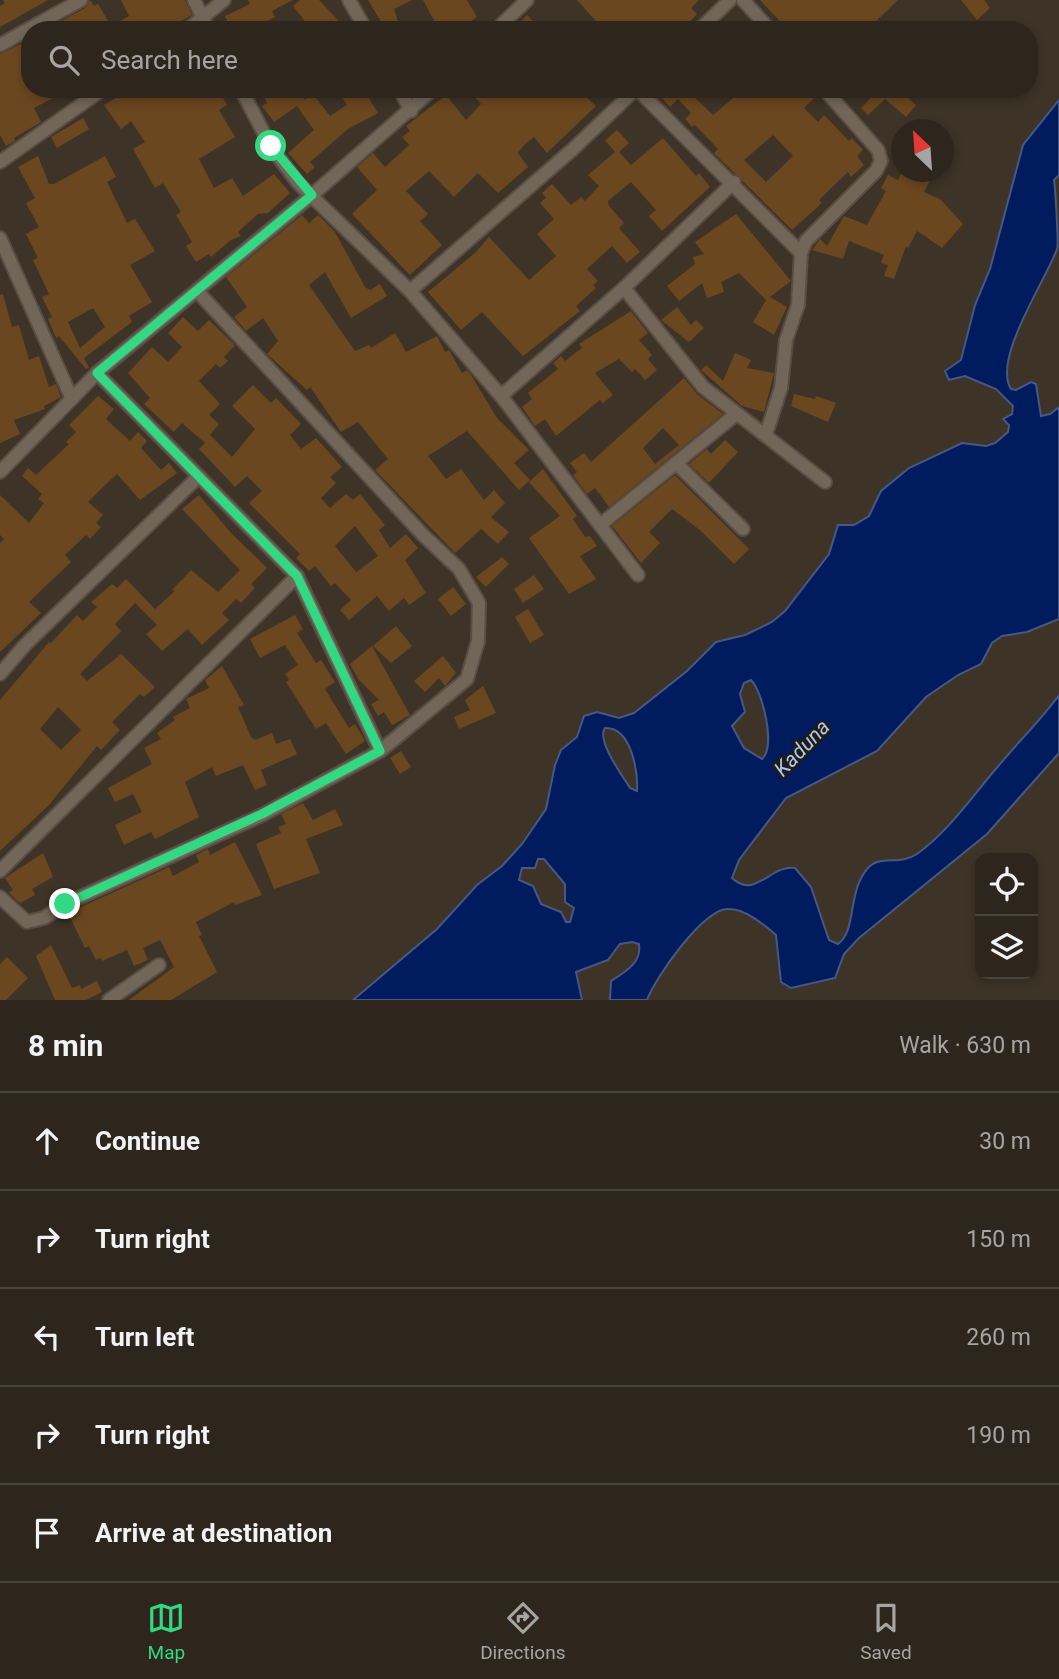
<!DOCTYPE html>
<meta charset="utf-8">
<style>
:root{--surface:#2e261d;--page:#3a322a;--text:#f1f3f6;--muted:#a7a5a4;--line:#49433b;--accent:#32d882}
body{margin:0;font-family:Roboto,sans-serif;background:var(--page);color:var(--text)}
.controls{position:absolute;right:21px;bottom:21px;display:grid;overflow:hidden;border-radius:14px;box-shadow:0 4px 10px #0003}
.controls button{width:63px;height:63px;display:grid;place-items:center;padding:0;border:0;border-bottom:2px solid var(--line);background:var(--surface);color:var(--text);font:35px sans-serif}
.compass{position:absolute;left:891px;top:119px;width:63px;height:63px;border-radius:50%;background:var(--surface);box-shadow:0 4px 10px #0003;rotate:335deg}
.stop{position:absolute;width:21px;height:21px;margin:-16px;border:5px solid #32d882;border-radius:50%;background:#fff}
.stop.end{background:#32d882;border-color:#fff;box-shadow:0 2px 7px #0008}
.list{margin:0;padding:0;list-style:none}
h2{display:flex;justify-content:space-between;align-items:center;height:91px;margin:0;padding:0 28px;font-size:30px}
h2 small{font-size:23px;font-weight:400;color:var(--muted)}
.list li{display:grid;grid-template-columns:46px 1fr auto;gap:21px;align-items:center;box-sizing:border-box;height:98px;padding:0 28px;border-top:2px solid var(--line)}
.list b{display:block;font-size:26px;white-space:nowrap}
.list em{font-size:23px;font-style:normal;color:var(--muted)}
.icon{flex:none;width:38px;height:38px;fill:none;stroke:currentColor;stroke-width:2;stroke-linecap:round;stroke-linejoin:round}
.map{position:relative;flex:none;width:1059px;height:1000px;overflow:hidden}
.search{position:absolute;background:var(--surface);box-shadow:0 4px 10px #0003;left:21px;right:21px;top:21px;height:77px;display:flex;align-items:center;gap:18px;box-sizing:border-box;padding:0 24px;border-radius:28px;color:var(--muted);font-size:26px}
.sheet{height:581px;background:var(--surface)}
nav{display:flex;justify-content:space-around;align-items:center;box-sizing:border-box;height:98px;border-top:2px solid var(--line);background:var(--surface);font-size:19px;color:var(--muted)}
nav a{display:grid;justify-items:center;gap:4px}
nav .on{color:var(--accent)}
.map>svg:first-child{display:block}
.water{fill:#001c5e;stroke:#465884;stroke-width:2;fill-rule:evenodd}
.building{fill:#6b471f;fill-rule:evenodd}
.lines{fill:none;stroke-linecap:round;stroke-linejoin:round}
.street-casing{stroke:#584e45;stroke-width:16}
.street{stroke:#726659;stroke-width:12}
.route{stroke:#32d882;stroke-width:9}
.labels{text-anchor:middle;stroke-width:5;stroke-linejoin:round;paint-order:stroke}
.water-label{font-size:21px;font-style:italic;fill:#aec5ec;stroke:#211c16}
</style>
<div class="map">
<svg width="1059" height="1000" viewBox="0 0 1059 1000">
<rect width="100%" height="100%" fill="#3e3327"/>
<path class="water" d="M1059 100V175L1054 180C1055 186 1059 245 1057 249 1046 280 992 359 1011 389L1016 390 1031 382 1036 384 1041 416 1050 414 1059 407V619L1027 632 1002 636 992 643 981 664 958 675 926 697 877 751 786 798 739 860 732 878C755 900 771 864 795 868L811 887 829 940 838 944C857 931 847 891 868 868 881 854 899 866 917 854 950 830 973 795 1000 764 1019 741 1041 720 1059 695V753L987 834 859 938 844 954 835 978 791 988 781 982 776 935C763 924 746 909 728 909 703 909 655 978 647 1000H610L611 981C625 972 642 963 639 944L632 942 620 944 608 960 576 972 582 1000H353L437 929 477 885 502 866 522 844 546 809 555 765 561 750 577 737 584 716 597 712 619 718 634 713 687 671 716 642 745 635 772 622 785 611 829 554 838 525H854L869 516 881 491 909 468 962 443 986 446 995 443 1008 432 1009 425 1003 419 1012 414 1013 406 996 389 965 376 949 380 945 371 961 360 975 305 990 269 1023 145ZM751 680C763 692 776 747 762 759L744 748 732 726 745 712 740 694 744 683ZM605 728C632 727 638 773 637 791L630 788C622 775 596 740 605 728ZM538 859H544L565 884V902L574 908 570 922H566L561 912 541 904 533 886 519 880 522 868H535Z"/>
<g class="building">
<polygon points="3,0 48,0 0,27 0,6 5,3"/>
<polygon points="90,0 94,6 98,4 108,21 91,30 45,30 85,8"/>
<polygon points="121,0 185,0 192,15 164,30 103,30 129,16"/>
<polygon points="248,0 293,0 272,11 275,17 249,30 231,30 225,16 250,4"/>
<polygon points="300,0 319,0 347,30 325,30 321,25 312,30 293,6"/>
<polygon points="368,0 412,0 394,9 401,30 386,30"/>
<polygon points="423,0 467,0 477,17 458,30 439,30"/>
<polygon points="577,0 699,0 691,8 697,14 682,30 604,30"/>
<polygon points="760,0 898,0 867,30 788,30"/>
<polygon points="961,0 984,0 990,8 977,20"/>
<polygon points="527,15 541,30 513,30"/>
<polygon points="21,44 30,57 30,89 52,89 57,96 34,108 41,122 14,138 15,141 6,146 0,135 0,54"/>
<polygon points="131,89 161,89 166,97 180,89 218,89 227,105 219,110 235,137 199,159 214,188 232,178 243,196 274,174 290,193 268,213 258,214 238,232 241,236 231,240 211,257 209,254 196,262 186,246 192,242 176,215 181,212 163,183 155,188 133,149 145,142 131,121 121,129 104,105"/>
<polygon points="261,89 298,89 305,100 313,94 330,116 347,105 337,89 363,89 378,113 348,129 325,149 310,162 315,167 307,174 288,153 314,130 297,106 274,122 262,106 267,103"/>
<polygon points="468,89 578,89 596,106 547,153 534,137 524,145 518,153 528,167 498,193 478,173 454,197 429,171 406,191 428,214 420,221 442,245 410,275 352,214 377,190 357,167 373,153 385,167 409,145 402,137 410,131 406,126 446,95 466,120 481,104"/>
<path d="M654 89H690L688 91 713 115 738 94 733 89H807L815 97 804 108 818 122 824 115 849 141 852 138 863 150 857 156 864 165 851 177 848 172 819 200 822 203 792 230 714 153 718 149 695 125 692 127 685 119 691 113 678 99 670 107ZM773 135 793 156 766 182 744 160Z"/>
<polygon points="874,89 898,89 916,105 906,117 885,99 868,115 861,108 877,92"/>
<polygon points="83,118 89,129 57,148 51,137"/>
<polygon points="617,130 629,143 619,152 631,165 663,138 696,176 699,173 710,187 662,231 649,216 656,210 631,182 608,201 609,206 624,223 619,228 640,252 627,263 612,246 587,269 598,281 593,285 596,288 576,306 580,311 523,356 482,312 461,330 428,292 475,253 489,237 529,280 556,256 537,234 554,219 540,203 546,198 542,193 552,184 571,205 581,197 585,201 599,186 588,175 615,152 605,140"/>
<path d="M38 156 49 184H54L105 156 116 177 107 182 127 223 135 219 155 251 130 265 152 302 129 316 132 322 84 358 89 368 86 369 59 336 56 338 48 319 52 317 42 297 49 294 33 260 38 258 26 234 39 227 26 203 35 198 18 167ZM93 308 105 327 80 348 68 322Z"/>
<polygon points="902,172 934,172 924,192 941,200 963,224 942,248 917,231 908,248 906,246 894,279 884,276 888,265 881,263 884,255 849,241 843,259 812,250 820,239 827,246 844,216 867,225 886,191 881,188 888,175 898,180"/>
<polygon points="736,214 791,281 770,297 787,307 774,335 753,322 766,300 739,273 721,282 724,292 707,298 702,283 679,301 667,286 695,264 693,257 704,254 695,242"/>
<polygon points="302,215 309,223 318,215 335,232 365,287 370,290 380,284 387,296 351,318 325,272 309,285 355,351 369,345 371,348 395,333 406,352 437,336 445,352 449,350 462,373 467,370 471,375 497,418 529,450 514,463 530,480 519,490 467,431 428,456 446,479 461,469 484,500 494,490 505,503 491,517 509,532 498,544 481,529 455,553 375,470 388,459 358,422 341,432 310,387 307,390 267,354 278,341 263,318 246,331 234,317 247,307 226,277"/>
<polygon points="3,294 12,327 19,325 29,360 39,356 49,387 56,384 61,397 44,406 45,409 14,420 20,434 0,443 0,295"/>
<polygon points="677,307 691,325 696,320 704,328 689,342 661,320"/>
<polygon points="631,311 648,333 639,340 652,355 648,359 657,370 645,380 635,369 632,372 619,359 595,373 613,395 603,403 600,400 556,436 545,419 535,426 522,407 532,399 528,393 558,369 553,363 561,356 565,361 582,348 579,344"/>
<path d="M183 317 198 331 209 320 235 345 224 357 228 361 220 368 216 364 199 381 220 404 209 415 219 424 210 435 232 457 255 429 232 406 253 385 271 403 276 398 301 424 290 435 301 449 316 438 342 467 330 477 336 483 321 498 330 508 346 494 353 500 360 494 385 525 379 530 390 548 406 534 418 548 405 560 426 593 409 605 404 598 389 611 377 596 349 620 340 610 351 600 335 583 331 586 315 566 309 571 296 558 300 554 249 503 262 491 247 476 235 487 199 449 205 443 182 423 174 432 144 404 150 398 128 373 152 347 168 362 182 347 168 333ZM355 526 378 556 356 572 335 546Z"/>
<polygon points="735,353 751,360 747,368 774,373 764,412 742,406 701,370 706,365 723,381"/>
<path d="M684 378 697 394 723 414 609 507 595 488 587 494 573 475 577 472 570 463 584 453 591 462ZM663 428 679 445 655 464 643 448Z"/>
<polygon points="794,394 815,399 816,396 836,403 828,422 791,406"/>
<polygon points="98,396 114,409 106,419 130,441 138,432 147,441 141,448 161,470 169,463 177,473 140,500 117,474 104,486 88,502 103,515 96,523 101,527 90,539 86,535 65,555 71,562 29,602 41,613 0,652 0,543 4,539 0,535 0,495 29,523 44,503 38,499 42,494 22,476 28,468 36,475 69,444 66,442 76,432 69,425"/>
<polygon points="725,440 738,452 709,483 689,464 707,449 711,454"/>
<polygon points="543,469 577,516 573,519 585,537 590,536 597,546 580,556 596,579 569,594 529,538 560,516 529,482"/>
<polygon points="675,475 749,549 734,564 700,530 672,509 649,532 660,543 641,563 612,526"/>
<path d="M199 495 231 533 267 568 251 584 255 588 241 603 236 599 222 613 229 620 202 645 188 629 162 651 146 634 157 625 135 603 115 624 121 631 80 674 87 681 121 654 155 687 144 697 140 694 112 722 120 730 101 750 97 746 49 805 0 851V700L49 642 51 643 77 615 83 621 97 607 91 602 112 584 117 588 126 579 155 609 175 591 172 590 191 570 218 592 240 570 182 509ZM58 707 81 730 61 750 40 729Z"/>
<polygon points="502,557 509,564 486,587 476,577"/>
<polygon points="534,575 544,589 523,603 514,589"/>
<polygon points="453,587 466,604 451,616 438,599"/>
<polygon points="528,609 544,635 530,643 515,617"/>
<polygon points="295,615 303,629 297,633 316,663 321,660 335,682 325,689 349,728 355,724 365,741 346,754 326,723 316,729 286,682 289,680 285,674 298,665 285,645 260,658 250,639"/>
<polygon points="396,626 412,646 391,663 373,646"/>
<polygon points="372,646 410,715 392,725 384,712 378,716 371,704 379,700 358,679 350,664"/>
<polygon points="443,656 456,673 445,686 439,678 425,692 414,681"/>
<polygon points="222,666 244,705 238,707 251,737 255,740 272,733 276,744 290,739 297,754 261,770 267,785 255,790 243,765 216,776 212,767 185,782 199,817 155,839 151,832 124,845 115,825 142,812 133,794 115,802 108,788 152,764 144,748 161,739 157,733 175,720 173,717 190,708 186,699 209,688 205,680"/>
<polygon points="483,686 496,713 459,729 454,717 470,710 465,700"/>
<polygon points="401,751 411,767 400,774 390,758"/>
<polygon points="303,803 313,820 335,809 343,825 306,839 320,873 274,889 256,844 281,833 278,827 286,824 281,814"/>
<polygon points="235,842 262,895 235,905 234,902 196,922 202,935 199,936 217,972 171,1000 129,1000 174,967 160,940 143,948 148,960 134,966 127,950 102,961 101,958 96,960 89,946 85,948 68,913 169,867 173,876 199,862 196,855 208,849 210,855"/>
<polygon points="43,853 53,877 32,889 35,895 20,903 11,895 9,892 13,890 5,878"/>
<polygon points="51,945 72,988 80,985 81,989 97,981 102,992 86,1000 55,1000 36,956"/>
<polygon points="7,957 28,978 6,1000 0,1000 0,964"/>
</g>
<g class="lines">
<defs>
<g id="street">
<polyline points="194,0 209,30"/>
<polyline points="349,0 366,30"/>
<polyline points="743,0 770,30"/>
<polyline points="187,30 224,0"/>
<polyline points="496,30 527,0"/>
<polyline points="699,30 730,0"/>
<polyline points="0,45 81,0"/>
<polyline points="241,89 271,147 298,183 410,291 501,396 600,525 735,415"/>
<polyline points="399,89 411,111"/>
<polyline points="637,89 801,253"/>
<polyline points="0,162 103,89"/>
<polyline points="0,238 72,399"/>
<polyline points="624,288 703,387 825,482"/>
<polyline points="410,291 573,149 636,89"/>
<polyline points="97,373 297,576"/>
<polyline points="501,396 624,288 734,182"/>
<polyline points="766,434 781,388 786,340 798,305 801,253 806,241 876,171 881,161 878,150 824,89"/>
<polyline points="677,464 743,529"/>
<polyline points="0,472 97,373 311,196 433,89"/>
<polyline points="600,525 638,575"/>
<polyline points="0,674 25,645 199,476"/>
<polyline points="0,871 297,576 380,751"/>
<polyline points="0,897 27,922 44,918 65,904 262,815 380,751 467,679 478,641 479,603 459,569 423,535 197,291"/>
<polyline points="109,1000 159,965"/>
</g>
</defs>
<use href="#street" class="street-casing"/>
<use href="#street" class="street"/>
</g>
<g class="lines">
<polyline class="route" points="65,904 262,814 380,751 297,576 97,373 312,195 271,146"/>
</g>
<g class="labels">
<g class="water-label">
<text transform="translate(802 748) rotate(-46)" y="7">Kaduna</text>
</g>
</g>
</svg>
<div class="controls">
<button><svg class="icon" aria-label="locate" viewBox="0 0 24 24"><circle cx="12" cy="12" r="6"/><path d="M12 2v4M12 18v4M2 12h4M18 12h4"/></svg></button>
<button><svg class="icon" aria-label="layers" viewBox="0 0 24 24"><path d="M12 4l9 5-9 5-9-5zM3 14l9 5 9-5"/></svg></button>
</div>
<svg class="compass" viewBox="-18 -18 36 36"><path d="M0-13l5 13h-10z" fill="#e53935"/><path d="M0 13l5-13h-10z" fill="#a7a5a4"/></svg>
<div class="stop" style="left:271px;top:146px"></div>
<div class="stop end" style="left:65px;top:904px"></div>
<div class="search"><svg class="icon" aria-label="search" viewBox="0 0 24 24"><circle cx="10" cy="10" r="6"/><path d="M15 15l6 6"/></svg>Search here</div>
</div>
<section class="sheet">
<h2>8 min<small>Walk · 630 m</small></h2>
<ul class="list">
<li><svg class="icon" aria-label="ahead" viewBox="0 0 24 24"><path d="M12 20V5M6 11l6-6 6 6"/></svg><div><b>Continue</b></div><em>30 m</em></li>
<li><svg class="icon" aria-label="right" viewBox="0 0 24 24"><path d="M7 20v-9h11M14 6l5 5-5 5"/></svg><div><b>Turn right</b></div><em>150 m</em></li>
<li><svg class="icon" aria-label="left" viewBox="0 0 24 24"><path d="M17 20v-9H6M10 6l-5 5 5 5"/></svg><div><b>Turn left</b></div><em>260 m</em></li>
<li><svg class="icon" aria-label="right" viewBox="0 0 24 24"><path d="M7 20v-9h11M14 6l5 5-5 5"/></svg><div><b>Turn right</b></div><em>190 m</em></li>
<li><svg class="icon" aria-label="arrive" viewBox="0 0 24 24"><path d="M6 21V4h12l-3 4 3 4H6"/></svg><div><b>Arrive at destination</b></div></li>
</ul>
</section>
<nav>
<a class="on"><svg class="icon" aria-label="map" viewBox="0 0 24 24"><path d="M3 6l6-2 6 2 6-2v14l-6 2-6-2-6 2zM9 4v14M15 6v14"/></svg>Map</a>
<a><svg class="icon" aria-label="directions" viewBox="0 0 24 24"><path d="M12 3l9 9-9 9-9-9zM9 14v-3h6M13 9l2 2-2 2"/></svg>Directions</a>
<a><svg class="icon" aria-label="saved" viewBox="0 0 24 24"><path d="M7 4h10v16l-5-4-5 4z"/></svg>Saved</a>
</nav>
